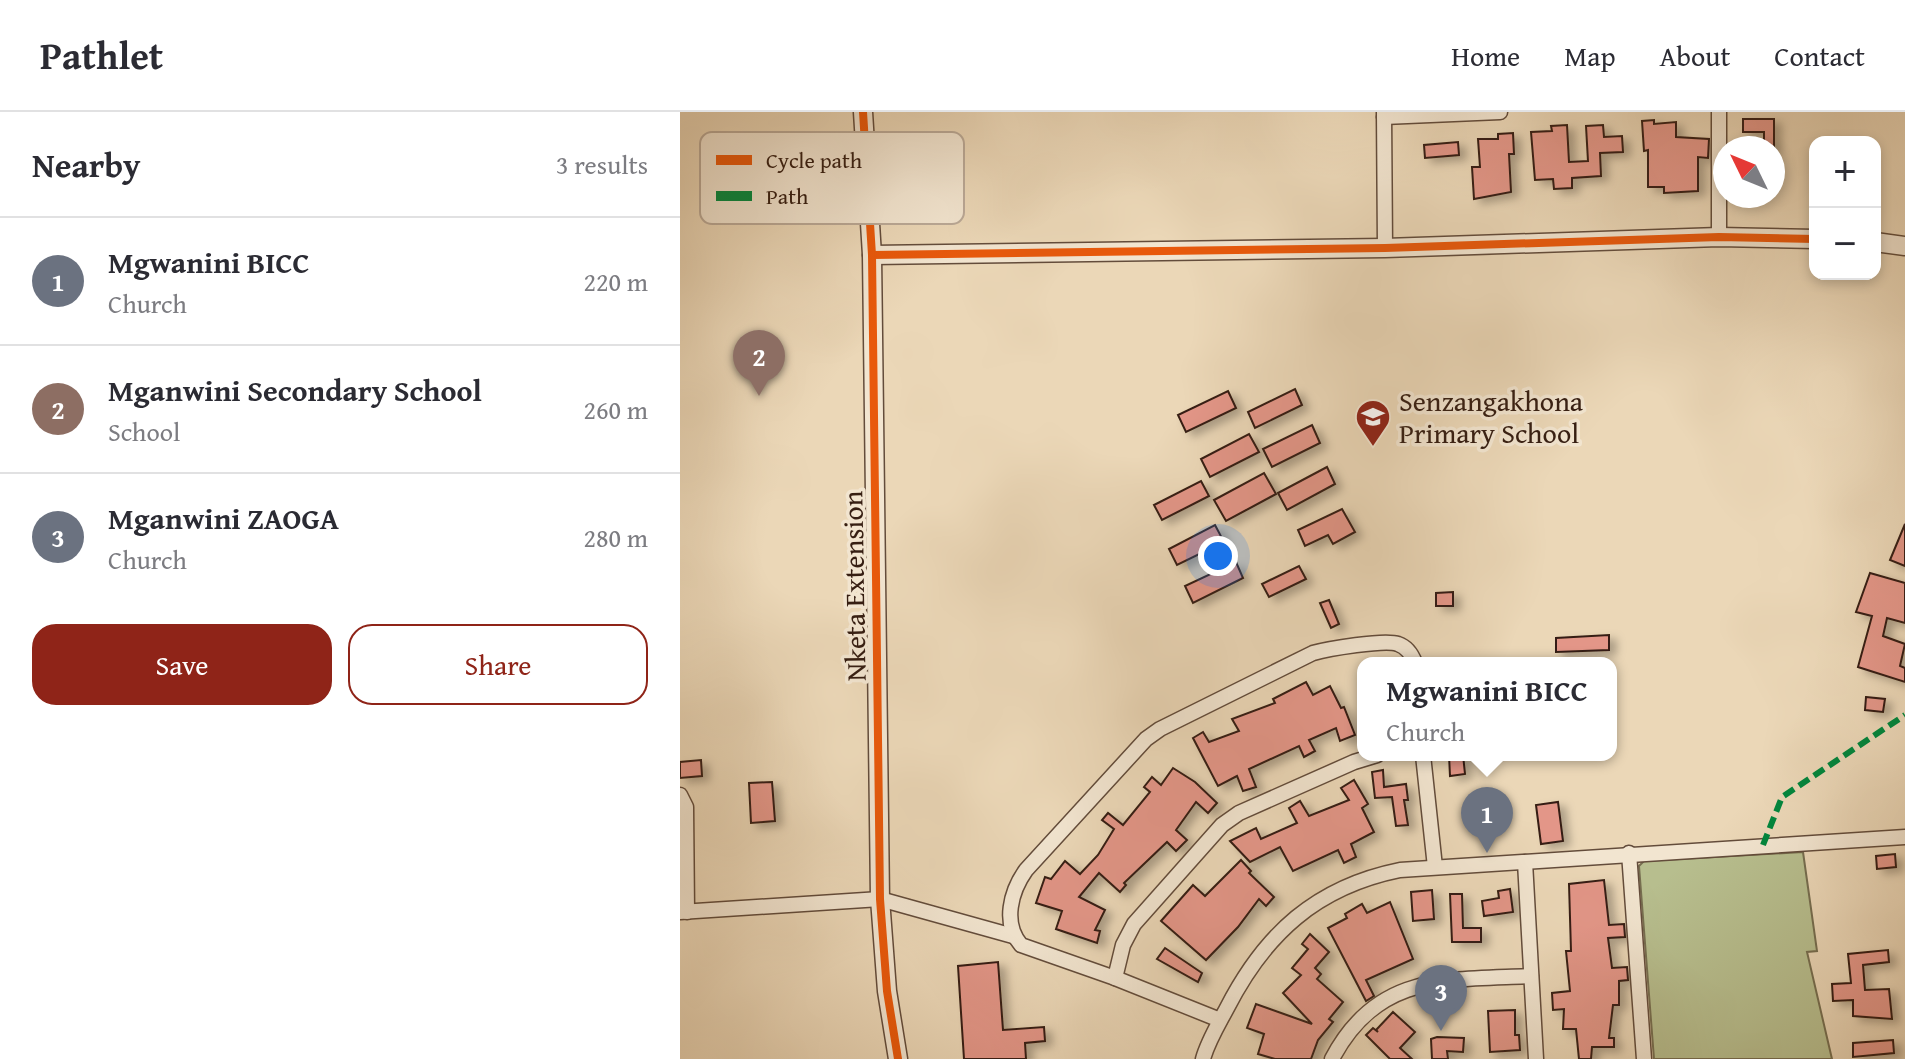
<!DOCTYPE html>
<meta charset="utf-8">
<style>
:root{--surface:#fff;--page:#f7f7f7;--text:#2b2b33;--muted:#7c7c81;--line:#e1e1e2;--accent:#8f2418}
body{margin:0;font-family:"Gentium Book Plus",serif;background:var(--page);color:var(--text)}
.controls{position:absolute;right:24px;top:24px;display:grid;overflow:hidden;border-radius:16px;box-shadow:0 4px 12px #0003}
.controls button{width:72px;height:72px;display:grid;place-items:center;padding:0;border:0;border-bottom:2px solid var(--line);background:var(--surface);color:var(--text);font:40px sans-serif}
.compass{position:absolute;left:1033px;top:24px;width:72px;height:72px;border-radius:50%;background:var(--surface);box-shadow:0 4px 12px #0003;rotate:313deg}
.you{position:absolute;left:538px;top:444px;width:28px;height:28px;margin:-20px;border:6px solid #fff;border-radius:50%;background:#1a73e8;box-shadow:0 0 0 12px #1a73e833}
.badge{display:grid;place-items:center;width:52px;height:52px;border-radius:50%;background:var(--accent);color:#fff;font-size:26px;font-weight:700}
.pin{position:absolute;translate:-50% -66px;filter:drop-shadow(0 2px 4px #0008)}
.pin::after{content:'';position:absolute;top:42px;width:28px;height:24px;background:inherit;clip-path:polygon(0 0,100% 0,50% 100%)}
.popup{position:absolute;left:677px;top:545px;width:260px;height:104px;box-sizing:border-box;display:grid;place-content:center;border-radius:16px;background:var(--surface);filter:drop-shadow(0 2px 6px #0005);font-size:26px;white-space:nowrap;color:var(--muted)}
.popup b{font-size:30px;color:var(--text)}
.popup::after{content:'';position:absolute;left:50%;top:100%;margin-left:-16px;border:16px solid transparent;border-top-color:var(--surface)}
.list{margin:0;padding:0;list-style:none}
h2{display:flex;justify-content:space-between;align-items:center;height:104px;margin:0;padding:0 32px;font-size:34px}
h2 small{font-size:26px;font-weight:400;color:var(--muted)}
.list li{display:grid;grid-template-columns:52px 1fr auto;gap:24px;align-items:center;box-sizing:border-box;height:128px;padding:0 32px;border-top:2px solid var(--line)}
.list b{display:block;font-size:30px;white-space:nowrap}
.list p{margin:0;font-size:26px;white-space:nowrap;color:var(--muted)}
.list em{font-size:26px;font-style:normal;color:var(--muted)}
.actions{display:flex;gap:16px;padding:24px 32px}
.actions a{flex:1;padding:18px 0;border:2px solid var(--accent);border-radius:24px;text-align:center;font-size:28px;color:var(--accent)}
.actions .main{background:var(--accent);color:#fff}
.map{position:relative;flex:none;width:1225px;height:947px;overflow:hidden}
header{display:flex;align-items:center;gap:48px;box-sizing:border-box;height:112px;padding:0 40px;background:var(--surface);border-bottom:2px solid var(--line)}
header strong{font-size:38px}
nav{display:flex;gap:44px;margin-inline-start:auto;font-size:28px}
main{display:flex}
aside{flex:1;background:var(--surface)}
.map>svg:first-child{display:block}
.green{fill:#b7be8e;stroke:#766e50;stroke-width:2}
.building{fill:#e39688;stroke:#361e12;stroke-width:2;filter:url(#shadow)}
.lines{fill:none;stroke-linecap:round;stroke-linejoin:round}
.minor-casing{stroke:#634c3b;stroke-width:17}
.tertiary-casing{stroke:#634c3b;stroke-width:21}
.minor{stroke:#f2e5d0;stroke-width:14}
.tertiary{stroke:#f2e5d0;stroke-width:18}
.quiet{stroke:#00873e;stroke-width:6;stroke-dasharray:12 6;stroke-linecap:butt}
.cycleway-casing{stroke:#f2e5d0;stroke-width:13}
.cycleway{stroke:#e8590c;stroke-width:8}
.labels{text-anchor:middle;stroke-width:7;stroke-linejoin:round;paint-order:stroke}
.poi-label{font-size:28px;fill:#361e12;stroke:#f2e5d0;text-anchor:start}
.street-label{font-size:28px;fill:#361e12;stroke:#f2e5d0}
.key{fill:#f2e5d0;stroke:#baa997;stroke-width:2}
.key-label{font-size:22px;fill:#361e12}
</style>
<header>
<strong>Pathlet</strong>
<nav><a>Home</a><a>Map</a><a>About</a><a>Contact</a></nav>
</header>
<main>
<aside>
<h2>Nearby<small>3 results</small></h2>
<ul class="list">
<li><span class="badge" style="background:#6b7280">1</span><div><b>Mgwanini BICC</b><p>Church</p></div><em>220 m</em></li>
<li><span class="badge" style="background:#8d6e63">2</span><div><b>Mganwini Secondary School</b><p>School</p></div><em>260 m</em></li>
<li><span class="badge" style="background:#6b7280">3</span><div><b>Mganwini ZAOGA</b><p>Church</p></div><em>280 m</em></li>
</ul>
<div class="actions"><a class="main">Save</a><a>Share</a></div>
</aside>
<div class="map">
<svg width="1225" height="947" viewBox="0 0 1225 947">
<defs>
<filter id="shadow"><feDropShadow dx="7" dy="4.5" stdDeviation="4" flood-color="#0004"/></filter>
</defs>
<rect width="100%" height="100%" fill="#ebd7b7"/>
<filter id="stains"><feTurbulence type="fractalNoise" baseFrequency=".0025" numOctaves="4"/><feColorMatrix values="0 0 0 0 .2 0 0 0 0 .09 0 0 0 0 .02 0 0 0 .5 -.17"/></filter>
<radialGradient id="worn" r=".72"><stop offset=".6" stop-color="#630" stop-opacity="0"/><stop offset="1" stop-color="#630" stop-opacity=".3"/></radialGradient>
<polygon class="green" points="1123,740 1137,839 1127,840 1152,947 974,947 959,754 964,749"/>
<g class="building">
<polygon points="1063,7 1094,7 1094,36 1084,36 1084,20 1063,20"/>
<polygon points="974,8 974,12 996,10 996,25 1029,27 1028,46 1018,45 1018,79 984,81 984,75 968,75 968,38 964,39 962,9"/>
<polygon points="887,13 889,50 908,49 906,14 923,13 924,25 942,24 943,40 920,41 921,64 892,66 892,76 874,77 873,67 855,68 851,20 872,19 871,14"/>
<polygon points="833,21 834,42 829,42 831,80 794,87 792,55 800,55 798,27 818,27 818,22"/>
<polygon points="778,30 779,43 745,46 744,33"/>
<polygon points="615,277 622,293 575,316 568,300"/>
<polygon points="548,279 556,296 506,320 498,303"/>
<polygon points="632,313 640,331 592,355 583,337"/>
<polygon points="569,322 579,340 530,365 521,347"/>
<polygon points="647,355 655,372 607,398 598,381"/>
<polygon points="584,361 596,382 546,409 534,388"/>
<polygon points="521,369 529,384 482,408 474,393"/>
<polygon points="662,397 675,420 653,432 648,423 625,434 618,418"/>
<polygon points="1225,412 1225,454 1210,448"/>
<polygon points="535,413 544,430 497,453 489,437"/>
<polygon points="556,450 563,466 513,491 505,474"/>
<polygon points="619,454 626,467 589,485 582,472"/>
<polygon points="1190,461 1225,471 1225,511 1207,506 1203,524 1225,532 1220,554 1225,556 1225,570 1178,555 1192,504 1176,500"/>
<polygon points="773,480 773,494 756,494 756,481"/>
<polygon points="649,488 659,512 651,516 640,491"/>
<polygon points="929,523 929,538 876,540 876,526"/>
<polygon points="626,570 633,583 650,574 661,596 664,595 675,623 660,629 656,616 629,628 635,639 624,645 619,634 569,657 576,675 563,679 557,664 538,674 513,626 523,620 529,630 559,619 552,607 595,591 593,587"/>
<polygon points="1186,585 1205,587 1203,600 1185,598"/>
<polygon points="769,643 783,643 785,662 770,664"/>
<polygon points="21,648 22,664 0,666 0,650"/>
<polygon points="493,656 515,670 537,691 528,701 516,690 496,718 507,728 496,739 487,730 444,771 446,773 440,780 419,761 399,785 425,798 415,818 420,819 417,831 376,817 382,799 356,791 365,765 371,767 385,749 400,762 418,743 434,717 422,708 428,701 443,713 470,680 464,675 472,665 481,673"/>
<polygon points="703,658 704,675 726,672 728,688 724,688 728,713 716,714 712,685 695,686 692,660"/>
<polygon points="674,668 688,692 682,696 694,720 671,732 676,745 664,751 658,738 613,759 600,735 570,750 550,729 576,716 581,727 617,711 609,696 620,689 629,704 669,688 661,676"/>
<polygon points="92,670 95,709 71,711 69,671"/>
<polygon points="878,690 883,729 861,732 856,693"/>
<polygon points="1215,742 1216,755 1197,757 1196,744"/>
<polygon points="561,748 571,759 569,761 594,785 586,794 579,787 558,815 526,848 481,809 513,773 525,784"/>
<polygon points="924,768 929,813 944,812 945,825 928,826 932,856 947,855 948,868 939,869 939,893 933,893 929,926 934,926 934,935 912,935 911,947 899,947 896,917 883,917 884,897 873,898 872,881 890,879 886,839 891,839 889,772"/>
<polygon points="830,777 833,800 804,804 802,789 819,786 818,779"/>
<polygon points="752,778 754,807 733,809 731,780"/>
<polygon points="770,782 782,782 783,816 801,816 801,830 772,830"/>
<polygon points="710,790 733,847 686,868 694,884 686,889 648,816 667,806 665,802 682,792 687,801"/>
<polygon points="630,822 649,840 635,856 641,862 637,867 663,890 649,907 653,910 638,928 631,947 595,947 578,942 584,922 567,916 576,892 632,912 603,881 621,863 612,856 628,837 622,832"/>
<polygon points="485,836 522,861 518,870 477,847"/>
<polygon points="1208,838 1209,850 1183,853 1185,878 1209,877 1212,907 1173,904 1173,888 1153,889 1152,872 1171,871 1168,842"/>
<polygon points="318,850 323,918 364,915 365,929 345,931 346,947 284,947 278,854"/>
<polygon points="835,898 835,923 839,923 840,938 810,940 808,899"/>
<polygon points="713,900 735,920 720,936 732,947 710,947 686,923 693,916 698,920 696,918"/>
<polygon points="757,925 784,926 783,940 767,939 768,947 752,947 751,927"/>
<polygon points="1213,928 1214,941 1173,945 1173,931"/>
</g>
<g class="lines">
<defs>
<g id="minor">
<polyline points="704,0 705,136"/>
<polyline points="704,5 820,0"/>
<polyline points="1039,125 1039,0"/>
<polyline points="743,643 755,755"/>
<polyline points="0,683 6,695 7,800"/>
<polyline points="949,741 964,947"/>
<polyline points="845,750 856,947"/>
<polyline points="0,800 200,787 333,824"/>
<polyline points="435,866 443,833 454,812 542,713 559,701 674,650 697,643"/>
<path d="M540 908 435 866 341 833C322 811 331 779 346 758L466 627 480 617 633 541C647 537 705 527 718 532 727 535 732 543 735 551"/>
<path d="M523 947C528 929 538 913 547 896 585 822 636 775 720 758L1225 725"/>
<path d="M652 947C697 861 767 868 851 864"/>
</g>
<g id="tertiary">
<polyline points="183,0 192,143 200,787 207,879 218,947"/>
<polyline points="1195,130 1225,134"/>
<polyline points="192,143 705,136 1039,125 1135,127"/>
</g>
</defs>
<use href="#minor" class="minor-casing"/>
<use href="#tertiary" class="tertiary-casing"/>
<use href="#minor" class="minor"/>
<use href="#tertiary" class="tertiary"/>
<polyline class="quiet" points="1083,733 1102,685 1225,603"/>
<defs>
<g id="cycleway">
<polyline points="183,0 192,143 200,787 207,879 218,947"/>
<polyline points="192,143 705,136 1039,125 1135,127"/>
</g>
</defs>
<use href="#cycleway" class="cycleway-casing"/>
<use href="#cycleway" class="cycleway"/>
</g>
<defs>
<symbol id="school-pin" viewBox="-11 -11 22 30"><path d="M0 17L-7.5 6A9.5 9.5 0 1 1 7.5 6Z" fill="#8f2418" stroke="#f2e5d0"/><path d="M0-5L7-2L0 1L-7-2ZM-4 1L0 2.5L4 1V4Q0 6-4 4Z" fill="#fff"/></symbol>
</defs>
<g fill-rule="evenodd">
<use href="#school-pin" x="673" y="285" width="40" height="54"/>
</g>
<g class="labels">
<g class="poi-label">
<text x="719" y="299">Senzangakhona<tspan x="719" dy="32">Primary School</tspan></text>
</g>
<g class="street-label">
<text transform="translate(174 474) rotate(-91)" y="10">Nketa Extension</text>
</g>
</g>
<rect x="20" y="20" width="264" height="92" rx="12" class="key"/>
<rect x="36" y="43" width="36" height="10" fill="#e8590c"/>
<rect x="36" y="79" width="36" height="10" fill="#00873e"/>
<g class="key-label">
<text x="86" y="56">Cycle path</text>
<text x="86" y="92">Path</text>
</g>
<rect width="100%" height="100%" filter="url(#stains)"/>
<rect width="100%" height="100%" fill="url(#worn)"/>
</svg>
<div class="controls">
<button>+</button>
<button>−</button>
</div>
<svg class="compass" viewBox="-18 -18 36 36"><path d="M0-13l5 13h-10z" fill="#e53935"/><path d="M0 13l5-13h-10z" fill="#7c7c81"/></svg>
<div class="you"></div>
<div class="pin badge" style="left:807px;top:741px;background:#6b7280">1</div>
<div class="popup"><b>Mgwanini BICC</b>Church</div>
<div class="pin badge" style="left:79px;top:284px;background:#8d6e63">2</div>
<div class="pin badge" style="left:761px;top:919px;background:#6b7280">3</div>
</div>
</main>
